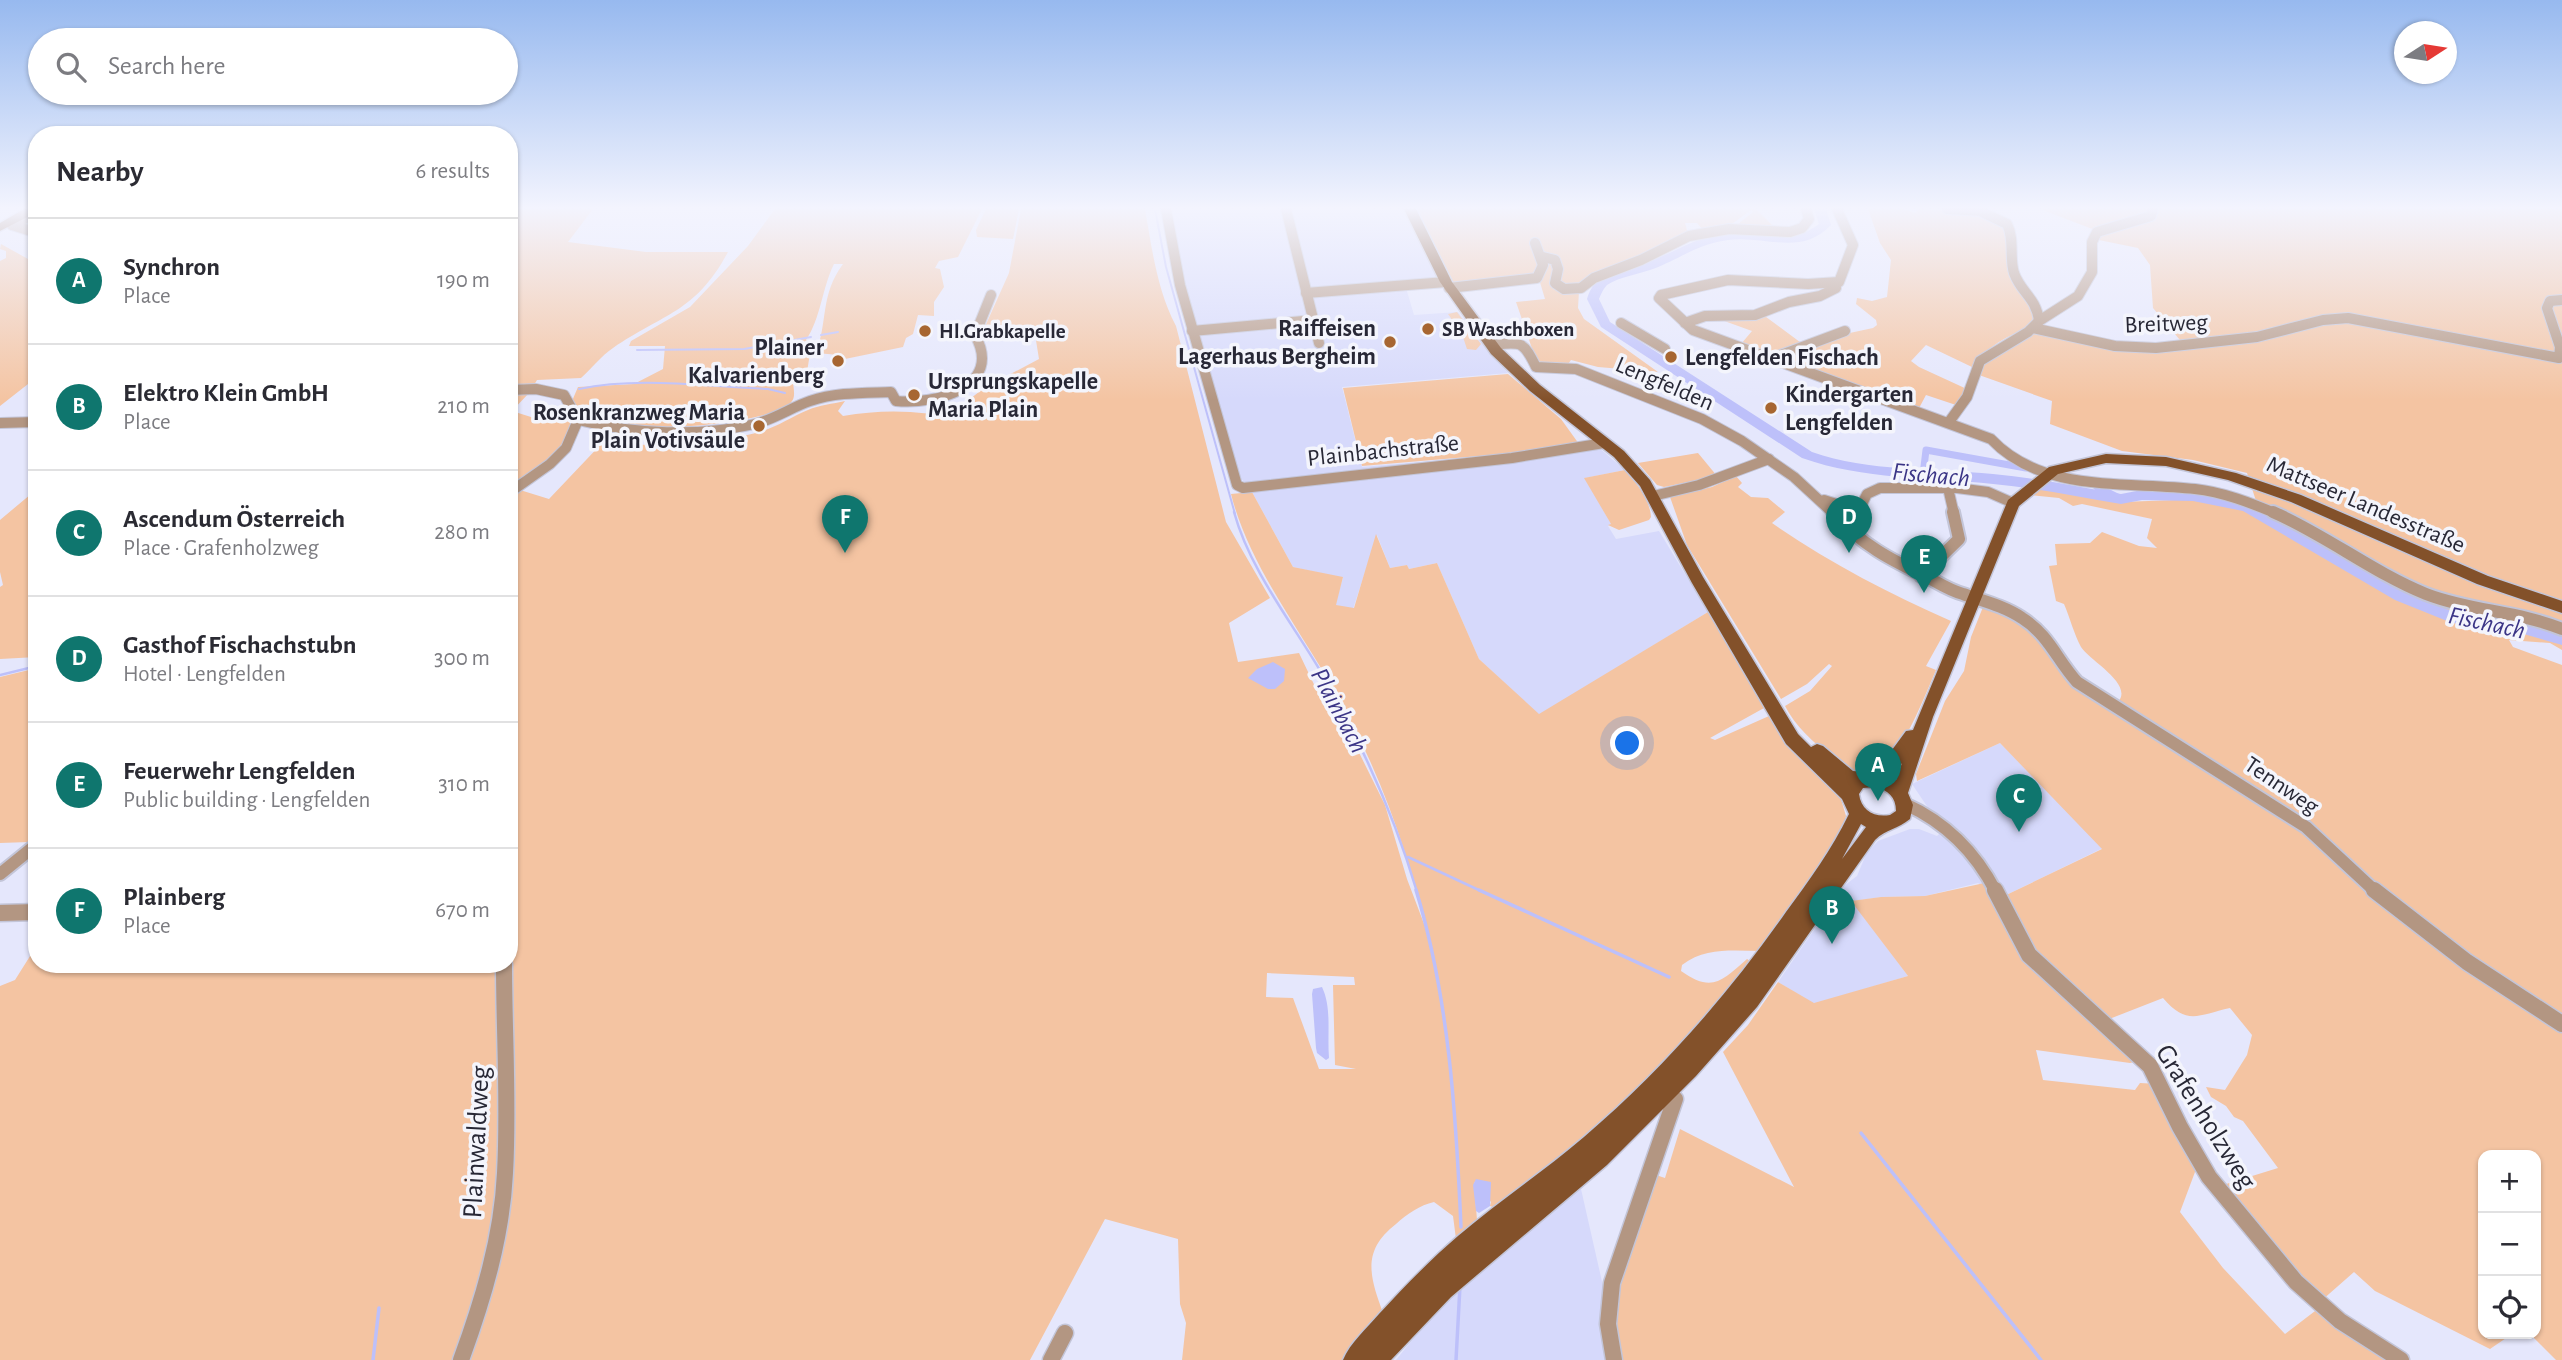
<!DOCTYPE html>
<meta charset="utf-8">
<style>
:root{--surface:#fff;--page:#f2f2f3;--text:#2b2b33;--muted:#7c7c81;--line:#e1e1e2;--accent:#0f766e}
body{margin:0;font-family:"Alegreya Sans",sans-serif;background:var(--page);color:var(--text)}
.controls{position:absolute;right:21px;bottom:21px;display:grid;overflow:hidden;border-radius:14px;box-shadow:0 2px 5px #0004}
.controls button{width:63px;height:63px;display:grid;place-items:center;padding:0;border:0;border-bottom:2px solid var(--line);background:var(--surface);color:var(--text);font:35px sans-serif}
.compass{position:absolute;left:2394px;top:21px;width:63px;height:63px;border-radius:50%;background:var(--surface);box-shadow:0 2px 5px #0004;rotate:78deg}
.you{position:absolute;left:1628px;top:744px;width:24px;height:24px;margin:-18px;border:5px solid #fff;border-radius:50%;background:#1a73e8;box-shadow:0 0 0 10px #1a73e833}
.badge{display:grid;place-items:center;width:46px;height:46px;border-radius:50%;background:var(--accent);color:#fff;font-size:23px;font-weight:700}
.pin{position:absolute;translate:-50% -58px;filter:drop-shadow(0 2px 4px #0008)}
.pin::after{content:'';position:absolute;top:37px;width:24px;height:21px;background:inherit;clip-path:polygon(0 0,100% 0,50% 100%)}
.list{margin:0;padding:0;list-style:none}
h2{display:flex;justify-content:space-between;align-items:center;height:91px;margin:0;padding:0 28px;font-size:30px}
h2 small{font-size:23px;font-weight:400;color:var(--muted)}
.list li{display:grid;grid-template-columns:46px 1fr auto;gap:21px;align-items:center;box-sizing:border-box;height:126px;padding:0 28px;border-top:2px solid var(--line)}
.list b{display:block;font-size:26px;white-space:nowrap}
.list p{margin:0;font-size:23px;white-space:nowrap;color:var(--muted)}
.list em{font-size:23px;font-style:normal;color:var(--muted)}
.icon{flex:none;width:38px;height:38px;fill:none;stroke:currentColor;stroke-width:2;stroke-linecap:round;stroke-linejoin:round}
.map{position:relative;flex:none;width:2562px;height:1360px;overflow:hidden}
.search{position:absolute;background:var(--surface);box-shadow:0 2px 5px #0004;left:28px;top:28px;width:490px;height:77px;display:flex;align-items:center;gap:18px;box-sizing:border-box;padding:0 24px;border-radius:38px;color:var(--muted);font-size:26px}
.panel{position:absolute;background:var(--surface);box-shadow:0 2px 5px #0004;left:28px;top:126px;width:490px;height:847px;border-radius:28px}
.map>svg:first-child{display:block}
.built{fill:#d6d9fb}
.green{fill:#f4c4a2;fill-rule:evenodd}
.water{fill:#bdc0fa}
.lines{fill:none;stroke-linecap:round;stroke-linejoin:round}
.stream-far2{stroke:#bdc0fa;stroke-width:2}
.stream-far1{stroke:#bdc0fa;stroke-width:2.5}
.stream{stroke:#bdc0fa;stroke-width:3.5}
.canal{stroke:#bdc0fa;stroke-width:7}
.river{fill:#bdc0fa;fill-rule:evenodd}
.minor-far2-casing{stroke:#c3c5d8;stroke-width:12}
.minor-far1-casing{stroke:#c3c5d8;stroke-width:16}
.minor-casing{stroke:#c3c5d8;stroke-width:19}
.major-casing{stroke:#c3c5d8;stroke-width:3}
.minor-far2{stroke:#b39682;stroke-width:10}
.minor-far1{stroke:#b39682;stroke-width:12}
.minor{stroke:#b39682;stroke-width:16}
.major{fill:#83512a;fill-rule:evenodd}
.poi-dot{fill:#a76631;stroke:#f4f5fc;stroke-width:2.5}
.labels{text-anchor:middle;stroke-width:7;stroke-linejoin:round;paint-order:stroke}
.far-poi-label{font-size:21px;font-weight:bold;fill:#282836;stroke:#f4f5fc;text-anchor:start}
.street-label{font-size:24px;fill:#282836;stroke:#f4f5fc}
.poi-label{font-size:24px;font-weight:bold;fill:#282836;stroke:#f4f5fc;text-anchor:end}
.water-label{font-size:26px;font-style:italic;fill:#3b3586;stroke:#f4f5fc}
.near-street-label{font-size:28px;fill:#282836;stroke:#f4f5fc}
</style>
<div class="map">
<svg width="2562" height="1360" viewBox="0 0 2562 1360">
<rect width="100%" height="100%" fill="#e5e7fc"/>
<g class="built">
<polygon points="1170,209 1405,209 1443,285 1406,288 1414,315 1458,312 1508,373 1342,387 1362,467 1598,447 1625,470 1585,478 1611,524 1608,526 1616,539 1659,531 1708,612 1539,715 1479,659 1437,563 1409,569 1407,565 1390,568 1377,535 1353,609 1335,605 1343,578 1293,567 1252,492 1236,472 1186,295"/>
<polygon points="2000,743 2103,848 2002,897 1978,883 1925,896 1882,897 1852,901 1908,976 1814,1004 1778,982 1845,885 1857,876 1867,852 1878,841 1910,829 1919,829 1937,836 1943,830 1912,784"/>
<polygon points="1581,1189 1603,1286 1617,1296 1616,1321 1622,1360 1396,1360 1448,1295"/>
</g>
<g class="green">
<path d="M509 209H593L568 242 646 252H728C695 313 664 313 613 348 601 356 591 369 581 378L537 380 529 393 512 411 550 423 566 406C590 442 533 474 509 492Z"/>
<path d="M775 209H982L958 257 939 261 935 268 940 269 944 287 934 302V316L918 315 913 334 906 338 903 347 845 359 839 355 816 353C828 321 820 295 843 264H834C822 288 821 318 806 340L812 341 806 378 793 380C793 387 796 396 792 401 778 424 644 432 618 426 599 422 583 418 572 401L578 387 634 384 663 369 665 346H629L631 341 690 307 748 246Z"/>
<polygon points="986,209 1019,209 1013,239 977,237 976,230"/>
<path d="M1021 209H1145C1152 249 1157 290 1176 326L1226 522 1270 598 1229 623 1238 662 1299 653 1321 699 1331 696 1385 805 1407 879 1426 929C1424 905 1412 877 1405 853 1387 796 1364 743 1335 692 1299 628 1249 565 1231 494L1252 492 1293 567 1343 577 1336 605 1354 608 1376 534 1390 568 1407 565 1409 569 1437 563 1479 659 1539 714 1708 612 1764 708 1710 738 1715 740 1769 716 1787 741 1840 796 1846 816 1842 831 1831 851 1761 951C1733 951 1706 947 1682 965L1681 971C1712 993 1722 981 1747 959L1752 962C1685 1056 1588 1137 1498 1209L1490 1206 1491 1202 1474 1182 1477 1220 1456 1239 1453 1216 1434 1202C1420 1205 1407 1214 1396 1224 1361 1251 1370 1277 1383 1313L1345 1360H1182L1186 1323 1180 1304 1178 1239 1105 1219 1030 1360H470L492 1281 456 1360H0V986L15 980 37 945V964H509V494L520 490 549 499 605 440C648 450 717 444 759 432 777 427 791 417 808 410 819 405 833 404 845 401L838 411 843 416C883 409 922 410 960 420L966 402 984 388 1039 359 1034 328 983 331 1009 273ZM1267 973 1354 977 1355 985H1333L1335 1065 1356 1069H1319L1293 998 1266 997Z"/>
<polygon points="1415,209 1756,209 1779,232 1733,228 1753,212 1751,210 1729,226 1703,230 1697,223 1685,223 1688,234 1579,291 1578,308 1584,319 1658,372 1598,367 1571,360 1568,364 1537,363 1516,302 1545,299 1539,279 1454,285"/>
<path d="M1868 209H1904L1915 213 1919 209 1972 212 2007 225 2012 272 2037 316 2031 328C2008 334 1987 347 1972 367L1926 345 1911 361 1919 367 1969 390 1959 406 1926 395 1918 410 1741 344 1752 331 1716 318 1762 314 1808 348 1845 334 1873 328 1877 325 1876 320 1856 304 1857 298 1872 301 1887 297 1891 260 1880 243Z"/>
<polygon points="2040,209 2150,209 2150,212 2095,230"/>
<path d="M2154 209H2562V624L2543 626 2562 644V650L2550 643 2509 640 2513 647 2562 665V1360H2556L2530 1334H2536V1155H2483V1334H2512L2490 1349 2375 1291 2354 1272 2321 1301 2223 1185 2278 1168 2243 1121 2234 1117 2226 1106 2211 1097 2206 1087 2225 1090 2247 1055 2252 1035 2230 1008C2198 1015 2187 1026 2163 998L2099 1023 2142 1060 2130 1063 2036 1050 2043 1080 2135 1090 2140 1083 2158 1084 2198 1164 2180 1212 2223 1268 2285 1334 2319 1308 2397 1360H1622L1616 1321 1617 1296 1656 1175 1665 1178 1680 1129 1794 1187 1723 1052 1748 1025 1778 982 1814 1003 1908 976 1851 901 1881 897 1925 896 1989 882 2002 897 2102 849 2000 743 1917 781 1916 774 1945 701 1964 671 1971 637 1985 602 2022 619 2062 668 2118 702C2134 684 2090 661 2081 647 2074 634 2070 618 2064 604L2056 601 2049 566 2057 565 2055 544 2090 543 2102 532 2139 546 2157 548 2147 538 2152 519 2082 504 2073 506 2059 498 2030 495 2038 486 2122 502 2201 499 2249 509 2256 501 2247 473 2193 460 2122 451 2050 424 2052 401 1979 375 1977 369 2030 331 2095 347 2146 350 2185 346 2153 308 2150 265 2138 248 2094 239Z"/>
<polygon points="1,244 37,264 37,377 0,406 0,261 6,258 6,251 0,249"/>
<polygon points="1457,312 1481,344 1476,350 1467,349 1462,334 1448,314"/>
<polygon points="1508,374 1561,419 1579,444 1527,452 1362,466 1343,388"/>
<polygon points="1698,453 1717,476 1664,487 1657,485 1638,463"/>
<path d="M1625 470C1636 483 1650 499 1651 517L1649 520 1619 530 1608 525 1611 524 1584 478Z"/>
<path d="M1736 476 1742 483 1738 487 1751 497 1768 498 1785 512 1772 523C1828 562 1888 593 1951 621L1926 666 1936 670C1925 695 1898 768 1871 773 1855 776 1843 766 1832 757 1814 743 1795 726 1785 706L1810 691 1832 666 1829 664 1807 684 1781 699 1687 545 1670 497 1712 487Z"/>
<polygon points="37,489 37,657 0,659 0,587 3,585 0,572 0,520"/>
<polygon points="37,668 37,830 29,842 0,843 0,677"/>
</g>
<g class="water">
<polygon points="1273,662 1285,669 1284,681 1275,689 1268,689 1248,678 1257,669"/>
<path d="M1322 987C1332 1008 1327 1033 1329 1058L1326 1060 1317 1053 1316 1048 1312 994 1313 989Z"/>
<polygon points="1476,1179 1491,1182 1490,1206 1479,1213 1476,1211 1473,1185"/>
</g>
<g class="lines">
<g class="stream-far2">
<polyline points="1155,209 1166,267 1235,514"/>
<polyline points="821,335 838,332"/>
<polyline points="637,350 744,349 811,337"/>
<path d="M579 389C639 376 707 387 768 389L785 393"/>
</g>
<g class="stream-far1">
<path d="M1234 512C1250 570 1291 621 1321 672 1361 742 1394 814 1417 892"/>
<polyline points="0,675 37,666"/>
<polyline points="1408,857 1483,892"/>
</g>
<g class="stream">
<path d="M1416 890C1449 998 1456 1114 1461 1227"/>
<polyline points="1479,890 1669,977"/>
<polyline points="1861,1133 2041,1360"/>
<polyline points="373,1360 379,1308"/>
<polyline points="1456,1360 1460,1286"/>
</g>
<g class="canal">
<polyline points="1923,475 1926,450 2026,468"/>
<polyline points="2097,487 2121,499"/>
</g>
<path class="river" d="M1814 209H1826L1831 225C1801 257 1765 235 1728 240 1695 245 1682 258 1653 269 1639 274 1619 277 1607 285 1603 289 1601 294 1599 299L1610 322 1812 452C1869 472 1933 468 1993 474 2036 478 2079 487 2121 494L2142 490 2193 491 2252 503 2405 592 2454 612 2517 620 2562 633V645L2517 632 2452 623 2395 600 2243 511 2193 501 2142 500 2121 504C2079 497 2036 488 1993 484 1929 477 1864 480 1802 458L1601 327 1587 299C1589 292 1592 286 1598 281 1612 271 1634 269 1649 262 1678 250 1698 236 1730 233 1766 230 1786 248 1819 224Z"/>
<defs>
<g id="minor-far2">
<polyline points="1166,209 1180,285 1237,485 1243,488 1512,458 1604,443"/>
<polyline points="1286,209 1319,343"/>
<path d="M1837 209 1853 245 1839 282 1808 284 1728 280 1661 295 1659 298 1693 330 1991 439C2043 494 2126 481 2195 489 2223 492 2251 503 2277 514"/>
<path d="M1947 209 1980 211 2007 224C2015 240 2009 257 2014 273 2021 293 2036 297 2039 321"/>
<polyline points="12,225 37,212"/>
<polyline points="12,225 37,233"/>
<polyline points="1543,257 1555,260 1558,269 1555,283 1564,289 1581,288 1594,278 1641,260 1689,236 1729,229 1790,232 1802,228 1809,219 1806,209"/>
<polyline points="1449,288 1537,278 1543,265 1535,243"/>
<polyline points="1306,293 1446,282"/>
<polyline points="1621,323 1665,349"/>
<polyline points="1685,323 1705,316 1755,315 1789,302 1820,296 1836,288"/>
<polyline points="2033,328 2115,346 2156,348 2257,337 2323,320 2348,318 2559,358 2560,347 2547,308 2550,301 2562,300"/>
<polyline points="1192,331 1314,320"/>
<path d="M1492 345C1521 342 1523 340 1536 367L1576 369 1702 419 1742 441 1794 477 1834 514"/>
<polyline points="1776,360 1778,356 1845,331"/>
<path d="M509 390 536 389 564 395 578 420C635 434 698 437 755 424 775 419 792 407 810 401 837 392 864 393 891 392L896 401C936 405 1004 387 975 335L991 295"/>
<polyline points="1949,422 1967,397 1980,361 2028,332 2039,321 2078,296 2092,272 2092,242 2097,232 2151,216 2153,209"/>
<polyline points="0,423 37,422"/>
<polyline points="1948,488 1954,514"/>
<polyline points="509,493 550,464 566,448 578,420"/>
<polyline points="1653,496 1699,485 1769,459"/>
<polyline points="1824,500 1858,511"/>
<polyline points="1857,514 1867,494 1880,488 1957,488 1988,492 2013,503"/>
</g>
<g id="minor-far1">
<path d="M1833 512C1859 544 1893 561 1929 578 1940 584 1951 591 1963 594 1983 601 2004 606 2022 618 2049 635 2057 660 2077 682L2306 827 2376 892"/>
<path d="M2273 512C2326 535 2372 572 2426 594 2470 611 2518 611 2562 629"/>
<polyline points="1848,531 1858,512"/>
<polyline points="1921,576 1959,539 1953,512"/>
<path d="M1905 804C1945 822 1976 853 1996 892"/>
<polyline points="0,874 37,844"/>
</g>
<g id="minor">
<polyline points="1995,890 2029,955 2150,1066 2180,1127 2209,1177 2296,1282 2340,1321 2401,1360"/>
<polyline points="2374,890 2467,962 2562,1024"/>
<polyline points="0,913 37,912"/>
<path d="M461 1360C483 1300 502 1237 505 1173 509 1104 504 1033 504 964"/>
<polyline points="1051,1360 1065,1333"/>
<polyline points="1614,1360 1608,1324 1612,1283 1675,1099"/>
</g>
<g id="major">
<polygon points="24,209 37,209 37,212 0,231 0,223"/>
<path d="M1404 209H1416L1452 282 1501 348 1540 385 1624 451 1650 480 1703 577 1798 734 1811 747 1817 744 1823 746 1853 771 1875 773 1906 731 1913 730 2008 500 2049 467 2106 454 2166 457 2236 473 2301 495 2488 576 2562 601V613L2477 584 2291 502 2228 480 2166 466 2106 463 2058 474 2019 506 1933 717 1908 793 1913 805 1910 819C1898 829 1886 829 1875 840L1757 1007 1696 1076 1607 1165 1451 1297 1391 1360H1343C1350 1343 1367 1328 1379 1314 1404 1287 1430 1260 1458 1236 1499 1201 1543 1172 1584 1137 1661 1071 1728 995 1786 912 1809 881 1832 849 1849 814L1842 799 1786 744 1692 583 1640 486 1614 457 1530 391 1491 354 1440 282ZM1902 763 1896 780 1891 778ZM1875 787C1888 790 1896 797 1896 811L1890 815C1874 818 1861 810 1859 794L1863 788ZM1861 824 1866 827 1842 859Z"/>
</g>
</defs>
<use href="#minor-far2" class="minor-far2-casing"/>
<use href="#minor-far1" class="minor-far1-casing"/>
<use href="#minor" class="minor-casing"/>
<use href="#major" class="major-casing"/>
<use href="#minor-far2" class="minor-far2"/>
<use href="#minor-far1" class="minor-far1"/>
<use href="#minor" class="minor"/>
<use href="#major" class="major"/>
</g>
<linearGradient id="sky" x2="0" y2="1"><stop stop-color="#97b9ef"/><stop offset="0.52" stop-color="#f3f4fe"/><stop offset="1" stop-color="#f3f4fe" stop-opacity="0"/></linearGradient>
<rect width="2562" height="400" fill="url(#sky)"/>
<g class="poi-dot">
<circle cx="1428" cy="329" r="7"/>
<circle cx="925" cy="331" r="7"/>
<circle cx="1390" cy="342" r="7"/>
<circle cx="1671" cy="357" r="7"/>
<circle cx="838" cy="361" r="7"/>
<circle cx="914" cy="395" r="7"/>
<circle cx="1771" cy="408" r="7"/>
<circle cx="759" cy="426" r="7"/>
</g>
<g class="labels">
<g class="far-poi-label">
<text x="1442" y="336">SB Waschboxen</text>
<text x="939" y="338">Hl.Grabkapelle</text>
</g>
<g class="street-label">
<text transform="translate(2166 323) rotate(-2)" y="8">Breitweg</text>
<text transform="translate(1665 383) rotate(23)" y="8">Lengfelden</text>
<text transform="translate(1383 450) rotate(-6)" y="8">Plainbachstraße</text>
<text transform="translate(2366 504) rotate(23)" y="8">Mattseer Landesstraße</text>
<text transform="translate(2282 785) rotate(34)" y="8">Tennweg</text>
</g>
<g class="poi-label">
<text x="1376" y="336">Raiffeisen<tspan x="1376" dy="28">Lagerhaus Bergheim</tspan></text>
<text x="824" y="355">Plainer<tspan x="824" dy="28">Kalvarienberg</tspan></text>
<text x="1685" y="365" text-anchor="start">Lengfelden Fischach</text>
<text x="928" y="389" text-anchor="start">Ursprungskapelle<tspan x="928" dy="28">Maria Plain</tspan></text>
<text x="1785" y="402" text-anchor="start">Kindergarten<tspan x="1785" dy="28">Lengfelden</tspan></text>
<text x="745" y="420">Rosenkranzweg Maria<tspan x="745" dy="28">Plain Votivsäule</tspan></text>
</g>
<g class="water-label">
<text transform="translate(1931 474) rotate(5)" y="9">Fischach</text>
<text transform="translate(2487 622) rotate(12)" y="9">Fischach</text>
<text transform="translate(1340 710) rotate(62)" y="9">Plainbach</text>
</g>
<g class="near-street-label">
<text transform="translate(2207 1116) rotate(58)" y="10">Grafenholzweg</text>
<text transform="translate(475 1142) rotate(-87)" y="10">Plainwaldweg</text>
</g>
</g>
</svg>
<div class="controls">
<button>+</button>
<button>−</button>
<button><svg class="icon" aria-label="locate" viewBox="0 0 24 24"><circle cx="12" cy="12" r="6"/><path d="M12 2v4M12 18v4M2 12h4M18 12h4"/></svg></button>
</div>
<svg class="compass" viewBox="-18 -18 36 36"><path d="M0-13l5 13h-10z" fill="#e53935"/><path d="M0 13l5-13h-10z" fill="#7c7c81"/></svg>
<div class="you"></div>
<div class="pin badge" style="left:1878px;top:801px">A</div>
<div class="pin badge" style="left:1832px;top:944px">B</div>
<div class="pin badge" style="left:2019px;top:832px">C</div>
<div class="pin badge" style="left:1849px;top:553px">D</div>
<div class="pin badge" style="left:1924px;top:593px">E</div>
<div class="pin badge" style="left:845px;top:553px">F</div>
<div class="search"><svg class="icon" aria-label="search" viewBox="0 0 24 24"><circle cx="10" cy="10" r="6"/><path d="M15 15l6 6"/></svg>Search here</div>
<section class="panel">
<h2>Nearby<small>6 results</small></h2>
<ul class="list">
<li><span class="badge">A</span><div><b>Synchron</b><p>Place</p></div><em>190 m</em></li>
<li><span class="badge">B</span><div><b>Elektro Klein GmbH</b><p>Place</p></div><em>210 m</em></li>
<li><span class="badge">C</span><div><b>Ascendum Österreich</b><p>Place · Grafenholzweg</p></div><em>280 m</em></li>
<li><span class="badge">D</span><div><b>Gasthof Fischachstubn</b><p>Hotel · Lengfelden</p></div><em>300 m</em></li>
<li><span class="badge">E</span><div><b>Feuerwehr Lengfelden</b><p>Public building · Lengfelden</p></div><em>310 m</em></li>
<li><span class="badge">F</span><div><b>Plainberg</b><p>Place</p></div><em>670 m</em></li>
</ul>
</section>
</div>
